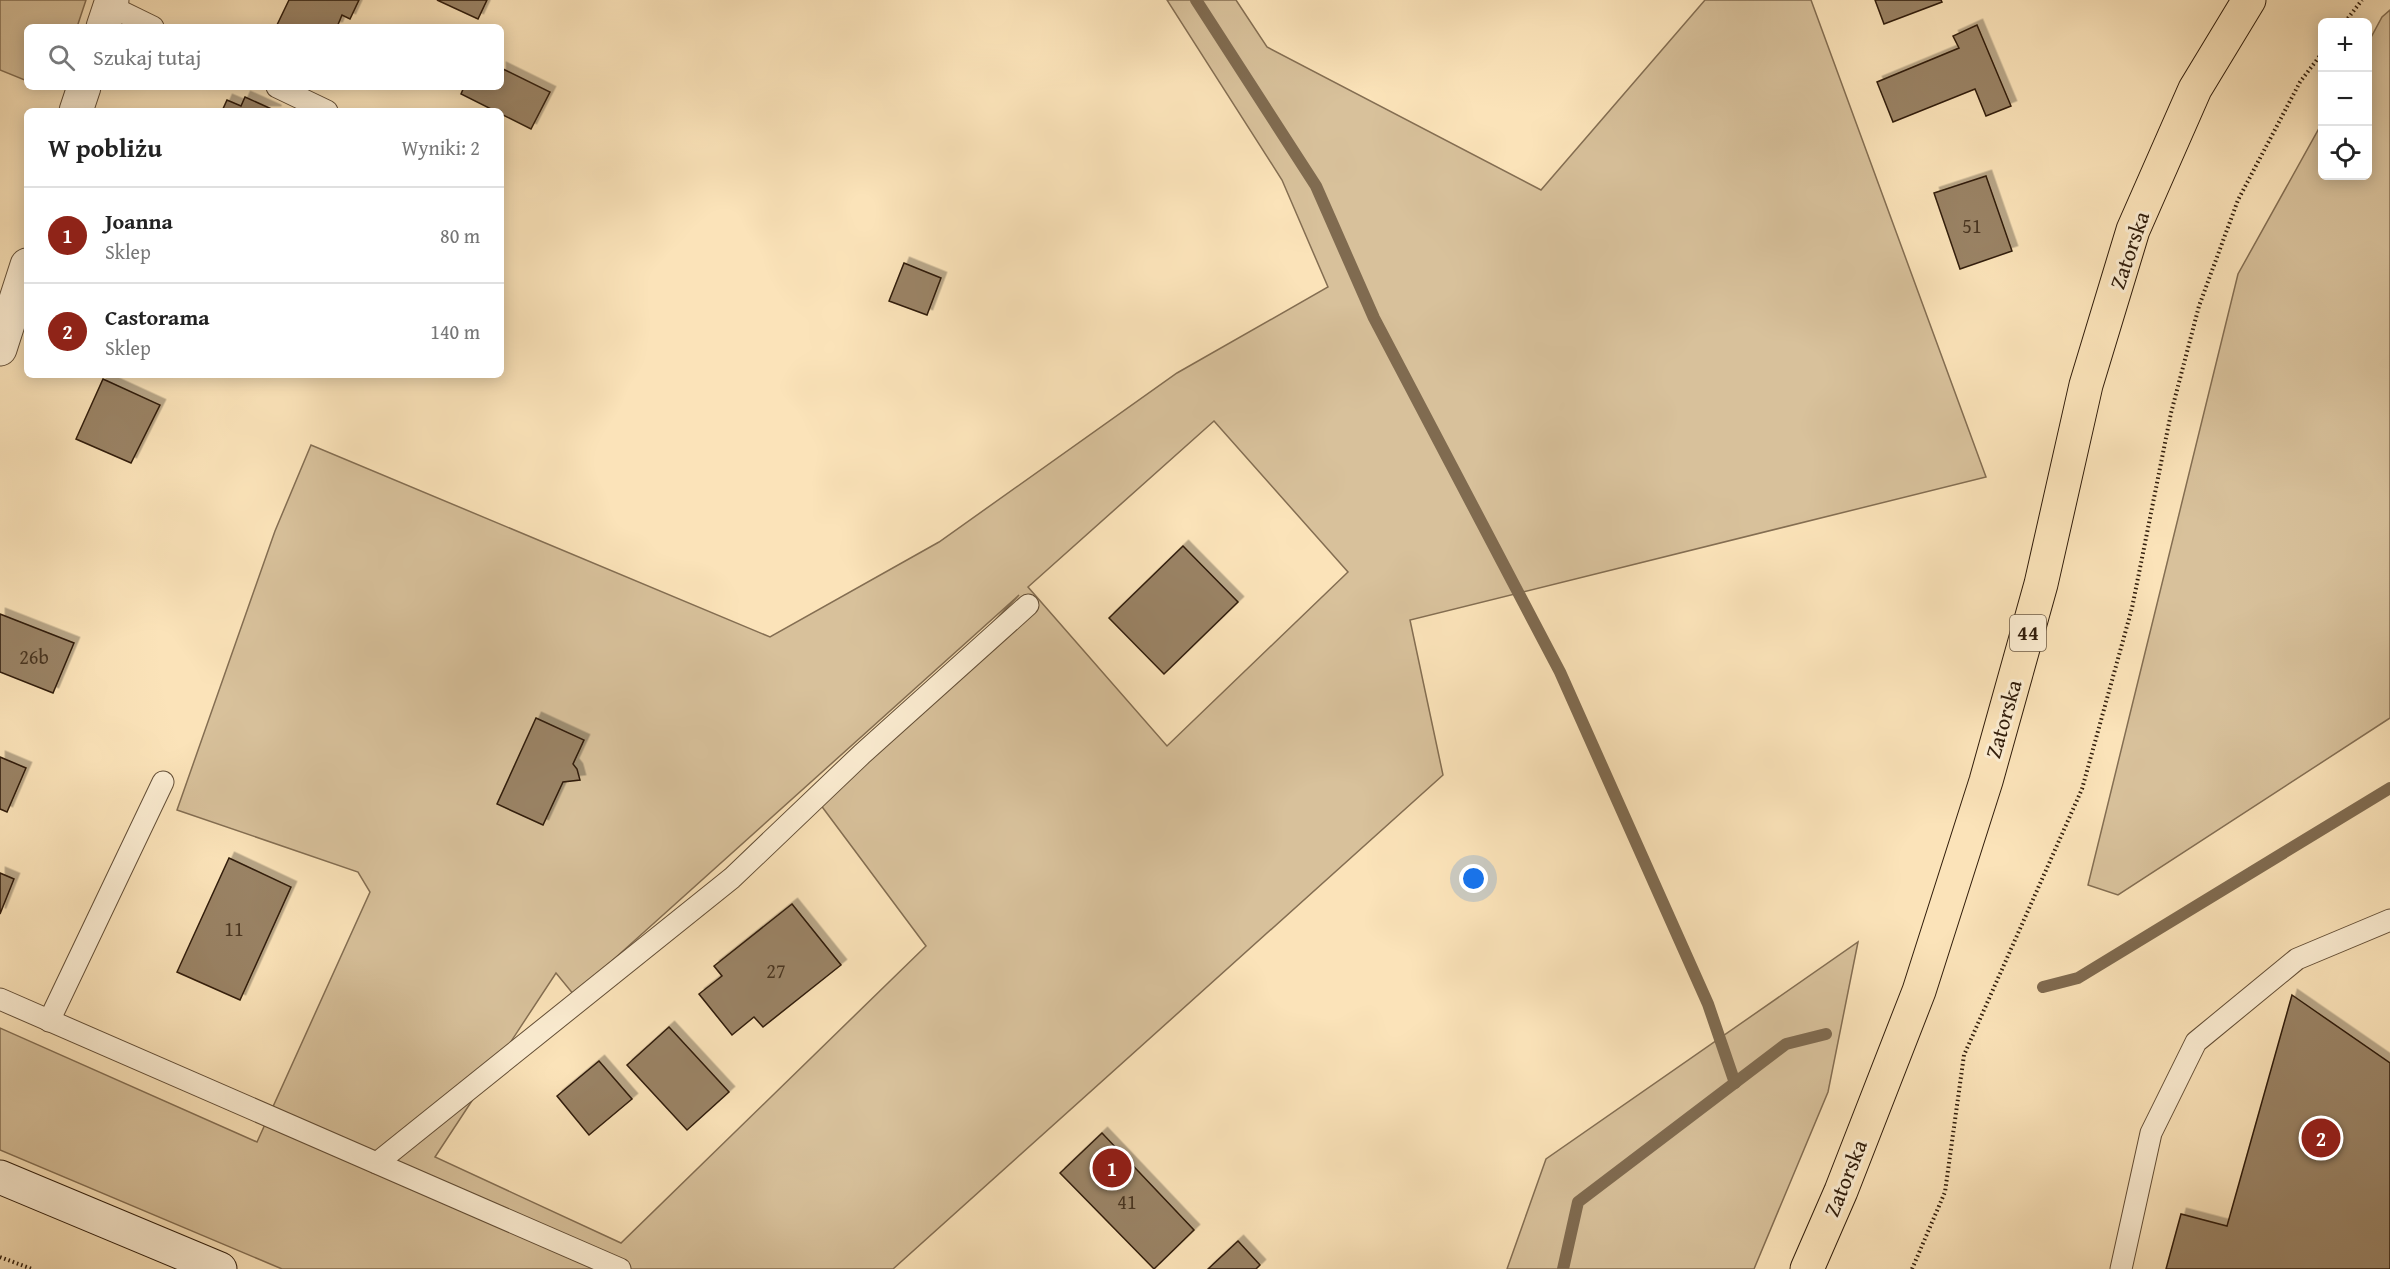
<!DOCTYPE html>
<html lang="pl">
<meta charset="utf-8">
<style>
:root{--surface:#fff;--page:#f6f6f6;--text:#222;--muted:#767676;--line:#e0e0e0;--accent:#8f2418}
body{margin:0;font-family:"Gentium Book Plus",serif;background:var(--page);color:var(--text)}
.controls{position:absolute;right:18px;top:18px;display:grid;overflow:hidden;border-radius:9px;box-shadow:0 3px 15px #0003}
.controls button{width:54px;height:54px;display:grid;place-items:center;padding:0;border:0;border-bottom:2px solid var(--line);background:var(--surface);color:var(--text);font:30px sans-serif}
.you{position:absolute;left:1474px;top:879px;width:21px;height:21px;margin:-15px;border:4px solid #fff;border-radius:50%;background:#1a73e8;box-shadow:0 0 0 9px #1a73e833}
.badge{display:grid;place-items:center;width:39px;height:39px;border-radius:50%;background:var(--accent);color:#fff;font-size:20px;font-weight:700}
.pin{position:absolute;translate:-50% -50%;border:3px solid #fff;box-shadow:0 2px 6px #0006}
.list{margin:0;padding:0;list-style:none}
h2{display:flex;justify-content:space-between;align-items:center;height:78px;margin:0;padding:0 24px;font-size:26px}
h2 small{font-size:20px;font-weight:400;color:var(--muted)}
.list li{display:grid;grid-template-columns:39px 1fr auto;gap:18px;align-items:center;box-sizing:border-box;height:96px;padding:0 24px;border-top:2px solid var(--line)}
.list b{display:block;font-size:22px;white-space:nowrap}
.list p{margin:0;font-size:20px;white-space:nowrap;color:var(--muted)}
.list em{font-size:20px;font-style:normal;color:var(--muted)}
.icon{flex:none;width:33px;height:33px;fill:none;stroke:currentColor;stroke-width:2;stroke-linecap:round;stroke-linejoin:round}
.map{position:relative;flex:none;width:2390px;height:1269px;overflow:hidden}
.search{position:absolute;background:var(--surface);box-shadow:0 3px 15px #0003;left:24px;top:24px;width:480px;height:66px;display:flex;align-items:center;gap:15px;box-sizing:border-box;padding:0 21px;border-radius:9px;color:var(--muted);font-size:22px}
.panel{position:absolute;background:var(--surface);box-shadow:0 3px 15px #0003;left:24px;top:108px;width:480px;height:270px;border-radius:9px}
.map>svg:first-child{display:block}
.green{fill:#d8c19b;stroke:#846e52;stroke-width:1.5;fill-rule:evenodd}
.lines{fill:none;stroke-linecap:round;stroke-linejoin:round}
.stream{stroke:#806b50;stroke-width:12}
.building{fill:#9a8365;stroke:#301c0a;stroke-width:1.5;filter:url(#shadow)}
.lane-casing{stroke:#634e36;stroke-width:23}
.street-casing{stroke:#634e36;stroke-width:35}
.secondary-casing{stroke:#301c0a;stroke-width:35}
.primary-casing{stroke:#301c0a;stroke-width:35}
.path{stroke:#301c0a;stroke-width:4;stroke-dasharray:1.5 3;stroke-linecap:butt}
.lane{stroke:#fcedd2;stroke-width:21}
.street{stroke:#fcedd2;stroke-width:33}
.secondary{stroke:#fcedd2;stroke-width:33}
.primary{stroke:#fbe3b9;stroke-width:33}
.labels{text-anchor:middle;stroke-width:6;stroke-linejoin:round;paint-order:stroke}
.number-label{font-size:20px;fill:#4a3621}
.shield{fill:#fcedd2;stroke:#6d5b46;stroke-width:1.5}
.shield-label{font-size:21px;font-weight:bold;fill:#301c0a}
.street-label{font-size:22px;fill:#301c0a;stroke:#fcedd2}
</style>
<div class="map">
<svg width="2390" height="1269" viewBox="0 0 2390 1269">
<defs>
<filter id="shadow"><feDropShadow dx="5.5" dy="-5.5" stdDeviation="0" flood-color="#0004"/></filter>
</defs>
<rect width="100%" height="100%" fill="#fbe3b9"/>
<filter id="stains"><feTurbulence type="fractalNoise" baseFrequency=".00333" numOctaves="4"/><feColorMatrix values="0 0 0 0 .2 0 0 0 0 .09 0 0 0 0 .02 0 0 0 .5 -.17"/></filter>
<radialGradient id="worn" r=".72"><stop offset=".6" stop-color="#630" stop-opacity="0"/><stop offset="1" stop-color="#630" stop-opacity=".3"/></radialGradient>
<g class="green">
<polygon points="0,0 86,0 77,27 27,27 27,81 0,70"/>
<path d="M1167 0H1236L1267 47 1541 190 1705 0H1811L1986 477 1410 620 1443 775 893 1269H282L0 1150V1028L257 1142 370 892 358 872 177 810 275 531 311 445 770 637 939 542 1177 373 1328 287 1282 180ZM1214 421 1348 572 1167 746 1028 587ZM1019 595 820 804 926 946 621 1243 435 1157 556 973 574 995Z"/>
<polygon points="2390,10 2390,718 2118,895 2088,885 2238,274 2322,123 2322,176 2368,176 2368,43 2382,17"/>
<polygon points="1858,942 1828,1092 1754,1269 1507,1269 1546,1159"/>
</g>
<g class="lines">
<g class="stream">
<polyline points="1196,0 1316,186 1374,318 1560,672 1708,1004 1735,1083"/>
<polyline points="2043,987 2078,978 2390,788"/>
<polyline points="1563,1269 1578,1202 1786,1044 1826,1034"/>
</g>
</g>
<g class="building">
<polygon points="289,0 359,0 350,19 342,15 337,27 276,27"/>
<polygon points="437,0 487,0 478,19"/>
<polygon points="1875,0 1941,0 1942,2 1884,24"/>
<polygon points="1977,25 2011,106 1986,116 1975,89 1893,122 1877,82 1959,48 1953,36"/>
<polygon points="501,68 550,92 531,129 501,114 501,111 495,111 461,94 464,87 501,87"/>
<polygon points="245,97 276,111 222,111 227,100 241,106"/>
<polygon points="1986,176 2012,251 1960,269 1934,193"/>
<polygon points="904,263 941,278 927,315 889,301"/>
<polygon points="103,379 160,405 131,463 76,439"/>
<polygon points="1183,546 1238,602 1164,674 1109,618"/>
<polygon points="0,614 74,643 53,693 0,672"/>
<polygon points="536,718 584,740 573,764 577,769 580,780 563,782 543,825 497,804"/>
<polygon points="0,757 26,768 7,812 0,809"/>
<polygon points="229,858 291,887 240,1000 177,972"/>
<polygon points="0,873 14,879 0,914"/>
<polygon points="792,904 841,965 763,1027 754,1017 732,1035 699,994 722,976 714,966"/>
<polygon points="2292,995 2390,1063 2390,1269 2166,1269 2181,1214 2227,1226"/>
<polygon points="669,1027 729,1092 687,1130 627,1065"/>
<polygon points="599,1061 632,1099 589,1135 557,1096"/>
<polygon points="1102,1133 1194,1230 1154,1269 1060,1173"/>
<polygon points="1238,1241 1260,1265 1256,1269 1208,1269"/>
</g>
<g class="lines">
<defs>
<g id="lane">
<polyline points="110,6 153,27"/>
<polyline points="277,87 327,111"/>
<polyline points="0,999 620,1269"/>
<polyline points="49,1021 163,782"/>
<polyline points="377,1163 732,878 862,754 1028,605"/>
<polyline points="2121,1269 2151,1133 2196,1042 2297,959 2390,920"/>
</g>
<g id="street">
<polyline points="103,27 112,0"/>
<polyline points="76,111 84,87"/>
<polyline points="0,349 27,265"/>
</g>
<polyline id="secondary" points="0,1177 220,1269"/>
<polyline id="primary" points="1807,1269 1841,1191 1919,991 1986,781 2041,584 2086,385 2133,230 2195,89 2249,0"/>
</defs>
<use href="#lane" class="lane-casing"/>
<use href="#street" class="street-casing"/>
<use href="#secondary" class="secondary-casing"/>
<use href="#primary" class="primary-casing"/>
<g class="path">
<polyline points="2345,22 2362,0"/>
<polyline points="0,1257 32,1269"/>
<polyline points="1912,1269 1945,1192 1964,1055 2082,789 2132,608 2171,413 2199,306 2238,200 2300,82 2322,53"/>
</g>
<use href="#lane" class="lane"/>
<use href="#street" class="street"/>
<use href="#secondary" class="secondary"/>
<use href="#primary" class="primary"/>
</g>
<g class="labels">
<g class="number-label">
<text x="1972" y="233">51</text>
<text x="34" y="664">26b</text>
<text x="234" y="936">11</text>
<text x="776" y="978">27</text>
<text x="1127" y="1209">41</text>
</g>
<rect class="shield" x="2010" y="615" width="36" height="36" rx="4.5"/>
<g class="shield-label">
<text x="2028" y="640">44</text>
</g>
<g class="street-label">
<text transform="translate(2129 250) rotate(-71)" y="8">Zatorska</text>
<text transform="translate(2003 719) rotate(-74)" y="8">Zatorska</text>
<text transform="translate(1845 1178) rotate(-68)" y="8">Zatorska</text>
</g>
</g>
<rect width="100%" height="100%" filter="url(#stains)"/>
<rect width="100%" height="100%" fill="url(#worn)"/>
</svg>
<div class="controls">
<button>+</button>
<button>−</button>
<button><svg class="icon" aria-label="locate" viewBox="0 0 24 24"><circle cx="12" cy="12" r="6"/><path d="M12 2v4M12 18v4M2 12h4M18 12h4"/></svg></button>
</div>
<div class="you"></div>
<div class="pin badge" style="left:1112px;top:1168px">1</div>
<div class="pin badge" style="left:2321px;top:1138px">2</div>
<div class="search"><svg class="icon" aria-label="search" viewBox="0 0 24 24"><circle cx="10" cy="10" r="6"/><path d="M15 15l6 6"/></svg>Szukaj tutaj</div>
<section class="panel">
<h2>W pobliżu<small>Wyniki: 2</small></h2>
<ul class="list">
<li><span class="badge">1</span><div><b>Joanna</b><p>Sklep</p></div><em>80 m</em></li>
<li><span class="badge">2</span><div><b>Castorama</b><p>Sklep</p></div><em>140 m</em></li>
</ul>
</section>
</div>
